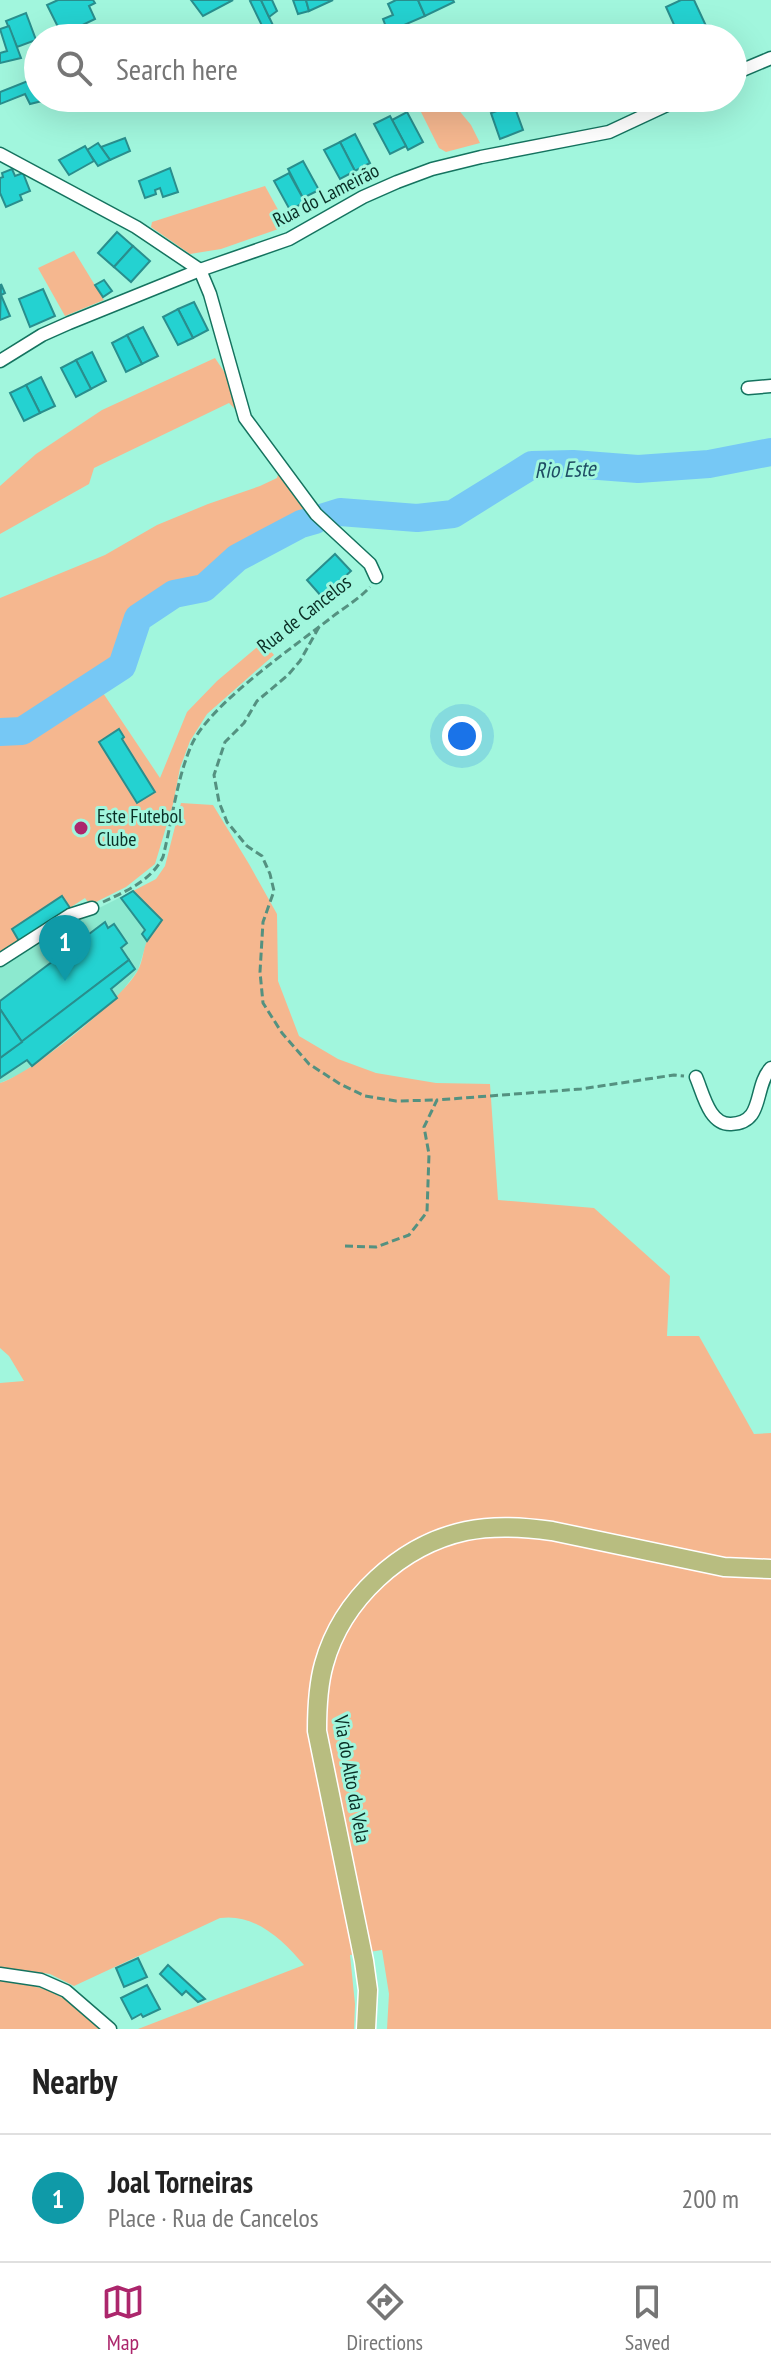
<!DOCTYPE html>
<meta charset="utf-8">
<style>
:root{--surface:#fff;--page:#f2f2f2;--text:#222;--muted:#767676;--line:#e0e0e0;--accent:#ac266c}
body{margin:0;font-family:"PT Sans Narrow",sans-serif;background:var(--page);color:var(--text)}
.you{position:absolute;left:462px;top:736px;width:28px;height:28px;margin:-20px;border:6px solid #fff;border-radius:50%;background:#1a73e8;box-shadow:0 0 0 12px #1a73e833}
.badge{display:grid;place-items:center;width:52px;height:52px;border-radius:50%;background:var(--accent);color:#fff;font-size:26px;font-weight:700}
.pin{position:absolute;translate:-50% -66px;filter:drop-shadow(0 2px 4px #0008)}
.pin::after{content:'';position:absolute;top:42px;width:28px;height:24px;background:inherit;clip-path:polygon(0 0,100% 0,50% 100%)}
.list{margin:0;padding:0;list-style:none}
h2{display:flex;justify-content:space-between;align-items:center;height:104px;margin:0;padding:0 32px;font-size:34px}
h2 small{font-size:26px;font-weight:400;color:var(--muted)}
.list li{display:grid;grid-template-columns:52px 1fr auto;gap:24px;align-items:center;box-sizing:border-box;height:128px;padding:0 32px;border-top:2px solid var(--line)}
.list b{display:block;font-size:30px;white-space:nowrap}
.list p{margin:0;font-size:26px;white-space:nowrap;color:var(--muted)}
.list em{font-size:26px;font-style:normal;color:var(--muted)}
.icon{flex:none;width:44px;height:44px;fill:none;stroke:currentColor;stroke-width:2;stroke-linecap:round;stroke-linejoin:round}
.map{position:relative;flex:none;width:771px;height:2029px;overflow:hidden}
.search{position:absolute;background:var(--surface);box-shadow:0 8px 32px #0002;left:24px;right:24px;top:24px;height:88px;display:flex;align-items:center;gap:20px;box-sizing:border-box;padding:0 28px;border-radius:44px;color:var(--muted);font-size:30px}
.sheet{height:232px;background:var(--surface)}
nav{display:flex;justify-content:space-around;align-items:center;box-sizing:border-box;height:112px;border-top:2px solid var(--line);background:var(--surface);font-size:22px;color:var(--muted)}
nav a{display:grid;justify-items:center;gap:4px}
nav .on{color:var(--accent)}
.map>svg:first-child{display:block}
.built{fill:#8ce9cf}
.green{fill:#f5b78f}
.lines{fill:none;stroke-linecap:round;stroke-linejoin:round}
.river{stroke:#76c8f5;stroke-width:28}
.building{fill:#24d2d1;stroke:#298e8d;stroke-width:2}
.minor-casing{stroke:#15735f;stroke-width:15}
.primary-casing{stroke:#fff;stroke-width:21}
.path{stroke:#549180;stroke-width:3;stroke-dasharray:8 4;stroke-linecap:butt}
.minor{stroke:#fff;stroke-width:12}
.primary{stroke:#b8bd80;stroke-width:18}
.poi-dot{fill:#ac266c;stroke:#a1f6dd;stroke-width:3}
.labels{text-anchor:middle;stroke-width:6;stroke-linejoin:round;paint-order:stroke}
.street-label{font-size:20px;fill:#0a2f26;stroke:#a1f6dd}
.poi-label{font-size:20px;fill:#0a2f26;stroke:#a1f6dd;text-anchor:start}
.water-label{font-size:22px;font-style:italic;fill:#1e4b63;stroke:#a1f6dd}
</style>
<div class="map">
<svg width="771" height="2029" viewBox="0 0 771 2029">
<rect width="100%" height="100%" fill="#a1f6dd"/>
<polygon class="built" points="133,891 162,920 147,941 138,970 117,998 94,1018 21,1074 0,1083 0,968 65,925"/>
<g class="green">
<polygon points="452,102 471,125 480,143 446,152 439,148 418,106"/>
<polygon points="265,186 287,226 221,249 190,254 151,227 152,222"/>
<polygon points="74,251 104,300 65,316 38,268"/>
<polygon points="215,358 225,373 238,412 229,403 94,468 89,484 0,534 0,486 36,454 102,410"/>
<polygon points="279,471 312,513 241,549 201,582 175,589 135,613 117,663 20,726 0,727 0,598 105,555 157,525 208,504 260,486 277,478"/>
<polygon points="263,642 274,655 207,714 190,741 180,768 173,804 155,864 126,887 90,905 85,898 0,953 0,737 25,735 99,687 160,778 187,712 217,681"/>
<path d="M181 803 213 805 249 864 277 914 278 981 299 1036 338 1059 376 1073 436 1083 490 1084 498 1200 594 1208 670 1276 667 1336H699L754 1434 771 1433V2029H387L389 1994 382 1950 350 1955 355 2004 354 2029H138L304 1965C283 1940 255 1913 220 1918L74 1986 50 1974 0 1967V1383L24 1381 9 1356 0 1348V1083C31 1074 123 999 138 970 143 961 143 950 147 941 151 934 157 927 162 920L133 891 156 879 165 866Z"/>
<path d="M0 1980C52 1988 61 1992 100 2029H0Z"/>
</g>
<g class="lines">
<g class="river">
<polyline points="324,517 340,512 417,518 453,514 532,465 573,464 638,469 709,464 771,452"/>
<polyline points="0,732 22,731 122,666 138,618 174,594 204,588 237,558 301,524 315,520"/>
</g>
</g>
<g class="building">
<polygon points="58,0 93,0 95,3 89,6 95,19 62,35 47,5"/>
<polygon points="191,0 233,0 203,16"/>
<polygon points="252,0 261,0 279,38 268,38 250,1"/>
<polygon points="261,0 272,0 277,11 269,17"/>
<polygon points="293,0 306,0 309,11 298,14"/>
<polygon points="306,0 333,0 309,11"/>
<polygon points="396,0 418,0 425,16 388,32 383,19 393,15 388,4"/>
<polygon points="418,0 453,0 454,2 425,16"/>
<polygon points="681,0 694,0 707,28 685,38 680,38 666,7"/>
<polygon points="26,13 36,40 17,47 6,21"/>
<polygon points="9,26 21,58 0,63 0,53 7,51 0,29"/>
<polygon points="38,77 38,98 42,101 30,104 25,94 0,104 0,92"/>
<polygon points="514,105 523,130 500,139 491,113"/>
<polygon points="407,112 423,142 408,150 392,120"/>
<polygon points="390,116 406,146 390,154 374,124"/>
<polygon points="355,134 370,163 355,171 340,142"/>
<polygon points="125,138 130,151 110,160 101,147"/>
<polygon points="340,142 355,171 340,179 324,150"/>
<polygon points="98,143 110,160 98,166 87,150"/>
<polygon points="85,146 94,161 69,175 59,160"/>
<polygon points="303,161 319,190 303,198 288,169"/>
<polygon points="170,168 178,192 163,197 160,188 155,190 156,194 145,198 139,181"/>
<polygon points="12,169 15,176 23,173 30,191 20,195 22,200 6,207 0,193 0,178 3,177 2,173"/>
<polygon points="289,173 305,202 290,210 274,181"/>
<polygon points="117,232 133,246 114,267 98,253"/>
<polygon points="133,246 150,261 131,282 114,267"/>
<polygon points="104,280 112,291 103,297 95,285"/>
<polygon points="1,284 5,293 1,295 10,316 0,320"/>
<polygon points="43,289 55,316 30,327 19,299"/>
<polygon points="194,302 208,330 193,338 178,309"/>
<polygon points="178,309 193,338 178,345 163,317"/>
<polygon points="143,327 158,356 142,364 127,335"/>
<polygon points="127,335 142,364 126,372 112,343"/>
<polygon points="92,352 106,381 91,389 76,360"/>
<polygon points="76,360 91,389 76,397 61,368"/>
<polygon points="41,377 55,406 40,413 26,385"/>
<polygon points="26,385 40,413 24,421 10,393"/>
<polygon points="335,554 351,571 322,597 307,580"/>
<polygon points="119,729 124,737 122,739 155,792 137,803 99,742"/>
<polygon points="133,891 162,920 147,941 142,934 145,930 121,898"/>
<polygon points="62,896 70,908 19,941 12,929"/>
<polygon points="105,922 108,928 114,924 125,940 127,943 121,948 129,960 22,1042 0,1009 0,1001"/>
<polygon points="129,960 135,969 111,989 117,998 32,1066 27,1060 0,1078 0,1058"/>
<polygon points="0,1009 22,1042 0,1058"/>
<polygon points="138,1958 147,1977 124,1987 116,1968"/>
<polygon points="168,1965 205,1999 198,2002 186,1991 182,1995 160,1974"/>
<polygon points="147,1985 160,2009 143,2017 141,2014 132,2019 121,1998"/>
</g>
<g class="lines">
<defs>
<g id="minor">
<polyline points="733,74 771,58"/>
<polyline points="0,154 136,227 200,270 210,294 245,418 316,514 370,564 376,577"/>
<polyline points="0,361 42,335 69,323 200,270 289,239 363,197 397,182 432,169 481,157 609,132 682,98"/>
<polyline points="748,388 771,386"/>
<polyline points="0,960 70,915 92,908"/>
<path d="M696 1077C703 1093 709 1125 731 1124 765 1123 753 1087 771 1068"/>
<polyline points="0,1974 41,1980 66,1991 110,2029"/>
</g>
<path id="primary" d="M366 2029 368 1990 364 1961 317 1731C317 1709 318 1685 324 1664 342 1599 401 1545 466 1531 495 1525 523 1527 552 1531L724 1567 771 1569"/>
</defs>
<use href="#minor" class="minor-casing"/>
<use href="#primary" class="primary-casing"/>
<g class="path">
<polyline points="319,627 300,661 288,675 257,701 244,723 225,742 214,775 219,802 227,822 247,846 262,856 270,874 274,891 263,922 260,972 263,1003 282,1033 309,1064 340,1084 365,1096 396,1101 437,1100"/>
<path d="M103 902C126 891 151 881 163 857 172 821 177 777 192 744 210 704 295 646 332 617 345 607 359 599 370 587"/>
<polyline points="345,1246 376,1247 409,1235 427,1212 429,1154 424,1127 437,1100 581,1089 674,1075 684,1076"/>
</g>
<use href="#minor" class="minor"/>
<use href="#primary" class="primary"/>
</g>
<circle class="poi-dot" cx="81" cy="828" r="8"/>
<g class="labels">
<g class="street-label">
<text transform="translate(326 195) rotate(-27)" y="7">Rua do Lameirão</text>
<text transform="translate(304 614) rotate(-38)" y="7">Rua de Cancelos</text>
<text transform="translate(352 1779) rotate(80)" y="7">Via do Alto da Vela</text>
</g>
<g class="poi-label">
<text x="97" y="823">Este Futebol<tspan x="97" dy="23">Clube</tspan></text>
</g>
<g class="water-label">
<text transform="translate(565 469) rotate(-2)" y="8">Rio Este</text>
</g>
</g>
</svg>
<div class="you"></div>
<div class="pin badge" style="left:65px;top:981px;background:#0f9aa8">1</div>
<div class="search"><svg class="icon" aria-label="search" viewBox="0 0 24 24"><circle cx="10" cy="10" r="6"/><path d="M15 15l6 6"/></svg>Search here</div>
</div>
<section class="sheet">
<h2>Nearby<small></small></h2>
<ul class="list">
<li><span class="badge" style="background:#0f9aa8">1</span><div><b>Joal Torneiras</b><p>Place · Rua de Cancelos</p></div><em>200 m</em></li>
</ul>
</section>
<nav>
<a class="on"><svg class="icon" aria-label="map" viewBox="0 0 24 24"><path d="M3 6l6-2 6 2 6-2v14l-6 2-6-2-6 2zM9 4v14M15 6v14"/></svg>Map</a>
<a><svg class="icon" aria-label="directions" viewBox="0 0 24 24"><path d="M12 3l9 9-9 9-9-9zM9 14v-3h6M13 9l2 2-2 2"/></svg>Directions</a>
<a><svg class="icon" aria-label="saved" viewBox="0 0 24 24"><path d="M7 4h10v16l-5-4-5 4z"/></svg>Saved</a>
</nav>
